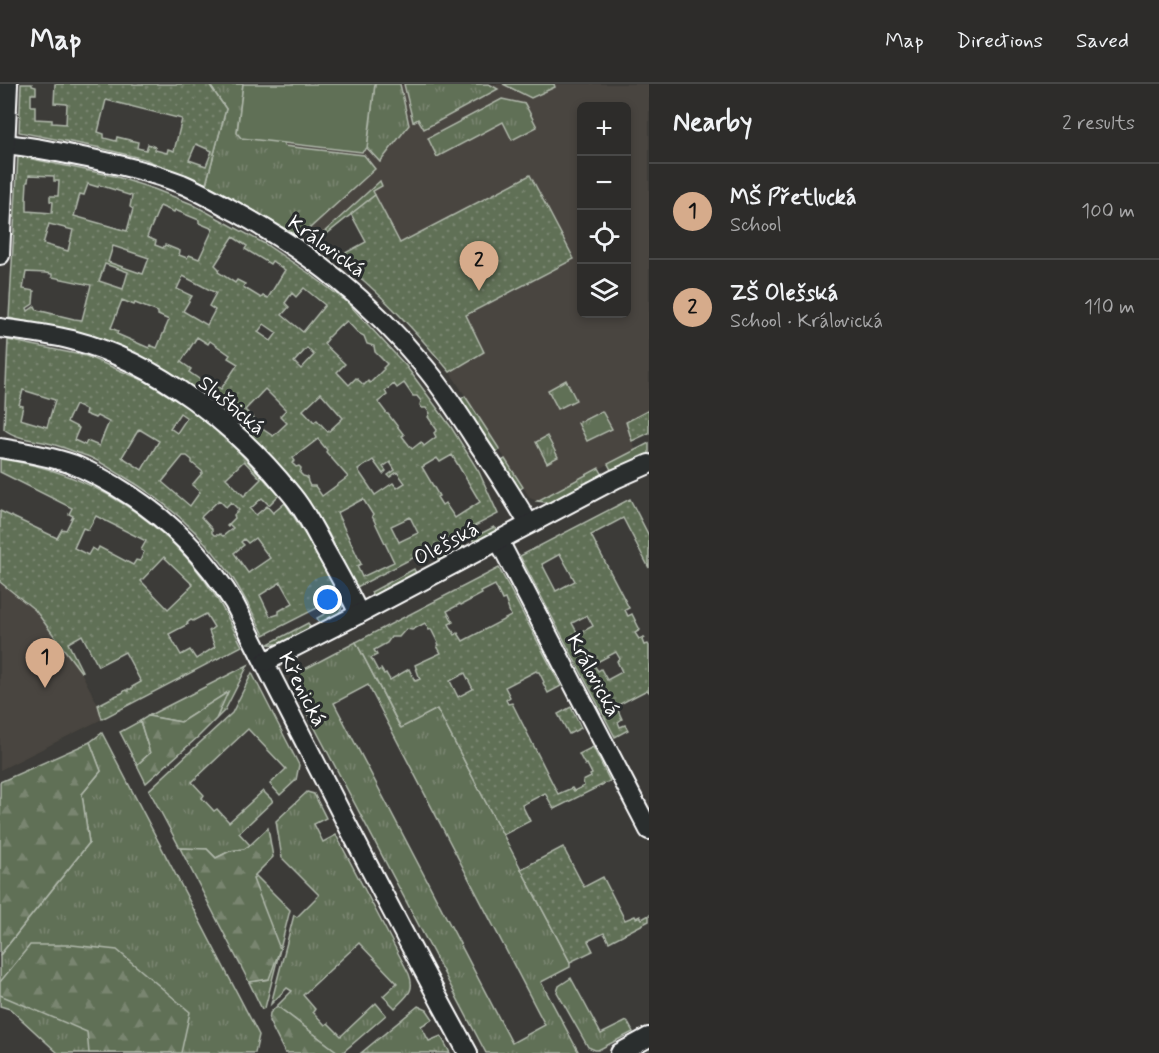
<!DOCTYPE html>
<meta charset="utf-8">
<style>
:root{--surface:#2d2c2a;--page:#353432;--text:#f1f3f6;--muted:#a7a7a8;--line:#484847;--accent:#d6ab8b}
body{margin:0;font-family:Mynerve,sans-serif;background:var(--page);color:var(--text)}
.controls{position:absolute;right:18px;top:18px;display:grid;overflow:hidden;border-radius:9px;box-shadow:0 3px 9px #0003}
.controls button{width:54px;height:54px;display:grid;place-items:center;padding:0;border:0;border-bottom:2px solid var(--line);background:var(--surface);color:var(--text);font:30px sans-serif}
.you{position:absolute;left:328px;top:516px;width:21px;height:21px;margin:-15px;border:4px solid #fff;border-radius:50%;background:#1a73e8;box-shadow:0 0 0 9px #1a73e833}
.badge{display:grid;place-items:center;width:39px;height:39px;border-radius:50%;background:var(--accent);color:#111;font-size:20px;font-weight:700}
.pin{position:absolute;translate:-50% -50px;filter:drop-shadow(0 2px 3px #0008)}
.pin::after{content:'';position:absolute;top:32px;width:21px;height:18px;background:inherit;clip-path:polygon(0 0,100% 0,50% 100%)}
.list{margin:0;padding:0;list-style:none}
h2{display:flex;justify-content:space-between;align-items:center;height:78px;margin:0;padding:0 24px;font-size:26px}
h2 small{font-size:20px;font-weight:400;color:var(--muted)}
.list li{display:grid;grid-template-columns:39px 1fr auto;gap:18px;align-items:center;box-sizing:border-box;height:96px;padding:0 24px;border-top:2px solid var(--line)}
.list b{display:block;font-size:22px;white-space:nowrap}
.list p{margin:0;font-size:20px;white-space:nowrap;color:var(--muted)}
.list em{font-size:20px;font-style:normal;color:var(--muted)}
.icon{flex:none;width:33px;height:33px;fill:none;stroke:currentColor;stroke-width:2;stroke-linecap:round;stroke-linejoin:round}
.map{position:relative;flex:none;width:649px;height:969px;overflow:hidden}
header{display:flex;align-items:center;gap:36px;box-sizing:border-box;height:84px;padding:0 30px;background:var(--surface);border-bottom:2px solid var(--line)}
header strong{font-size:28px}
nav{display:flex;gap:33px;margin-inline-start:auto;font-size:21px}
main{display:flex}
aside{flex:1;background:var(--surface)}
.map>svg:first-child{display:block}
.built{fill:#49453f;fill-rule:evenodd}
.grass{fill:url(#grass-tufts);stroke:#b0b8ab;stroke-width:1.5;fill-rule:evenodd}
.forest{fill:url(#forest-firs);stroke:#b0b8ab;stroke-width:1.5}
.garden{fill:url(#garden-dots);stroke:#b0b8ab;stroke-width:1.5;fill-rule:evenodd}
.pitch{fill:#617057;stroke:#b0b8ab;stroke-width:1.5}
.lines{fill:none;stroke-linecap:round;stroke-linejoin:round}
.street-casing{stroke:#fff;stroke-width:22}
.street{stroke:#2a2d2e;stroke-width:18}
.labels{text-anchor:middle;stroke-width:6;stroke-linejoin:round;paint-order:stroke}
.street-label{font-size:21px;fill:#fff;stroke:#2a2d2e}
</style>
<header>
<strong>Map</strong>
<nav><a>Map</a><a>Directions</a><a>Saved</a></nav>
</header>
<main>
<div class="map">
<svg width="649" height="969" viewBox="0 0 649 969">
<defs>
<pattern id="grass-tufts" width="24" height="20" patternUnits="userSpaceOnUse" patternTransform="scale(1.5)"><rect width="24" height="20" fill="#617057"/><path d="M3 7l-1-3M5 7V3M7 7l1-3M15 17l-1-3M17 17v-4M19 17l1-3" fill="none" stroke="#798570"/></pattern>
<pattern id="forest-firs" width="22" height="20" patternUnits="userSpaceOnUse" patternTransform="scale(1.5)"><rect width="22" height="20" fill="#617057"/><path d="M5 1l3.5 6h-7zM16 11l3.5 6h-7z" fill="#798570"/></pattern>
<pattern id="garden-dots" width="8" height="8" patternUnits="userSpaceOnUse" patternTransform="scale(1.5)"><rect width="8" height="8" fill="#617057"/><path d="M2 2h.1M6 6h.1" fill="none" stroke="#798570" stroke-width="1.8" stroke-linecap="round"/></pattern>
</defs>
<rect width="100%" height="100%" fill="#3c3b38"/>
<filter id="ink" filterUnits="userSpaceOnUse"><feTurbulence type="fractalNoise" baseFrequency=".0167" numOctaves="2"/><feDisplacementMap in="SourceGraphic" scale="12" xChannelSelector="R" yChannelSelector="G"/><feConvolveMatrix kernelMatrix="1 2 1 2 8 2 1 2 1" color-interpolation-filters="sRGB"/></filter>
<g filter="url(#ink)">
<g class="built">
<path d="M209 0H649V349L632 357 636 366 537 417 530 414 450 288 385 215 368 199 336 174 366 158 352 131 313 161 206 100 226 25ZM582 22H626V230H582Z"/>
<polygon points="0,498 35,526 81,588 98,621 102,635 0,686"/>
</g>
<g class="grass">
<polygon points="209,0 243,0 237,48 284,58 284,62 364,71 375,85 300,153 206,100 226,25"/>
<polygon points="375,0 400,0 409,41 380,78 367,64"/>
<polygon points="404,0 489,0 498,5 424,45 418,35 413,38"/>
<polygon points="503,0 554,0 555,3 531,14"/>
<polygon points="502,15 525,20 537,43 512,56 503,38 437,73 428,54"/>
<polygon points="380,97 382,102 373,107 375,111 313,161 311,160"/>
<polygon points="566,296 576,316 558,325 548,306"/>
<polygon points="465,312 500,366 494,369 459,317"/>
<polygon points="602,327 612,345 587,357 578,339"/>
<polygon points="547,352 558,373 547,379 536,358"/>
<polygon points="649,359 649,371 613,389 608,380"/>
<polygon points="505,375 523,403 519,406 500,378"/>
<polygon points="599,384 604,393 553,419 537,417"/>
<polygon points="494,443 499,447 475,461 472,454"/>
<polygon points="461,460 465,466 440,479 437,473"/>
<polygon points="414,485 417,491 374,514 371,508"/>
<path d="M343 520C340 532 332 536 321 541L317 534Z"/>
<path d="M308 539 312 546C297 553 284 562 268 560Z"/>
<path d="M356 558 400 643 437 625 570 878V883L541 898 579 969H486L297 610C294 598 295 593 305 585ZM368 601 545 941 512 959 334 619Z"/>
<polygon points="248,581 225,626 216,635 227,609 181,638 148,632"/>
<polygon points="252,589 299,681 296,696 280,711 270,700 286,685 248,645 192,698 204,711 202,714 214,727 217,725 229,738 263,707 273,717 239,749 250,761 244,765 230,767 216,774 207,765 180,764 149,706 232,629"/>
<polygon points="140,637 150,669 137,681 120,648"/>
<polygon points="102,649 259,951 255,969 58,969 10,925 0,922 0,871 89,759 82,710 101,687 90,658"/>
<path d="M307 708 314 710 326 734 314 740 323 758 336 751 409 890C416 908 406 912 395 924L383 912 397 899 359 859 303 911 315 925 313 928 325 941 328 939 341 952 376 919 386 931 342 969H339L277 922 292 907 287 904 271 920 294 831 297 833 319 811 282 774 276 737Z"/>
<polygon points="255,791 290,826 265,924 262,925 249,898 269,895 253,795"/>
<polygon points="571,894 601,950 627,937 633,948 598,966 595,966 588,963 557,908 559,902"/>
<polygon points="418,922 427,926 433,935 421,942 429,957 441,952 450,969 361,969"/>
</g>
<g class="forest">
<polygon points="228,608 216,635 198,653 146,699 137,681 150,669 140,637 148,632 181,638"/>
<polygon points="90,658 101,687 82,710 89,759 0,871 0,698"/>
<polygon points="268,744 273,773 255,791 253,795 280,865 269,895 249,898 180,764 207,765 216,774 230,767 244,765 250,761"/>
<polygon points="30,861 72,861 117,866 190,928 181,969 89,969 87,948 0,911 0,898"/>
<polygon points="277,922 339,969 285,969 269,937 270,929"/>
</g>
<g class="garden">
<path d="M21 0H32V2L36 3V10H31V22H35V35L52 36V39L66 40 67 20 54 19 55 0H209L226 25 206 100 144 75 96 63 19 48ZM106 16 182 35 174 67 168 65 167 69 155 66V63L148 60 146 66 137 64 138 58 117 53 116 57 104 54V50L98 48ZM196 60 212 67 206 82 189 76Z"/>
<path d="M18 72 114 92 154 105 192 120 265 160 310 190 347 218 406 282 451 343 479 388 498 430 355 504 329 450 317 431 296 402 247 351 52 243 9 234ZM29 91 54 92V97H59L58 112H50V117L53 118 52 129 27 127V115H26L27 98 28 97ZM88 100 98 103 99 101 122 108V109L132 112 130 123 133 125 127 147 74 132 80 110 84 111ZM160 122 174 128 175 126 199 136V139L213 145 199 175 189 171 187 174 179 171 180 167 165 161 163 164 155 161 156 157 147 153ZM49 140 73 146 68 167 43 160ZM233 153 247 162 245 165 270 180 272 177 285 186 268 214 263 212 261 214 243 203 245 200 237 196 235 199 218 188 219 185 215 181ZM113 162 149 174 143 190 108 178ZM105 180 128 188 123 205 99 197ZM26 188C35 189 43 188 52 190V193L91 201 82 236 74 235 37 226 35 222 28 227 27 224 33 220 34 207 23 205ZM183 192 216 209 209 222 215 226 207 241 183 227 192 212 177 205ZM304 204 325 221 303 248 282 231 289 223 285 219 292 209 296 213ZM122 216 134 221 135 219 158 228V231L169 236 157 264 150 261 149 264 117 250 118 247 111 244ZM347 237 358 249 364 252 367 260 374 262 375 268 387 280 383 284 384 285 370 299 368 297 364 301 356 294 349 301 337 288 345 280 324 260 328 255 327 254 341 240 342 241ZM264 240 277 249 271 257 258 248ZM197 253 208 260 210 257 230 271 228 274 238 280 221 305 211 298 208 301 189 288 191 285 181 278ZM307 264 314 271 301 285 294 278ZM404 299 413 312H417L421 317 420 321 422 324H426L430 329 428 333 437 346 434 349 436 353 424 362 421 358 412 365 402 352 404 351 388 330H387L378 318 387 311 385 307 394 300 397 304ZM265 305 286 326 280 332 287 339 273 352 258 342 259 340 245 326ZM321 309 343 334 328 348 317 336 314 338 303 326ZM318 355 327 366 326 368 348 393 322 412 315 402H310L308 398 307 393 303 392 300 389 301 384 299 382 296 383 292 379 295 377 293 374ZM452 371 480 418 455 434 445 419 442 421 437 413 439 412 422 383 437 374 440 378ZM373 376 383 390 386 387 383 383 390 378 395 386 388 391 390 393 397 388 405 399 397 404 393 399 375 411 358 386ZM363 415 373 431 372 432 394 478 362 493 357 482 361 480 337 429ZM410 433 418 449 399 458 391 442Z"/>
<path d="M530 91 574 175 466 231 484 268 450 288C415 247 380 207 336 174L366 158 351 130 375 111 400 159Z"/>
<path d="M8 256 86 272 145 297 171 313 194 327 239 368 279 411 269 421 262 414 250 425 256 431 267 422 273 429 285 419 320 474 339 513 264 551C253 529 242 507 228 487 200 448 164 416 123 392 111 385 100 377 87 372 75 368 63 363 52 360 36 356 16 355 4 345ZM23 306 55 316 47 343 20 335 23 322 19 321ZM75 321 86 326 85 330 95 334 97 332 109 338 99 362 87 357 85 361 74 356 79 344 67 338ZM180 329 187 334 177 349 170 344ZM139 345 159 357 142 386 122 373ZM183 372H187L192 376V379L203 388 192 401 200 408 190 422 162 398ZM244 377 261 395 244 412 226 394ZM219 416 226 423 231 418 239 426 234 431 235 434 227 442 228 443 230 441 233 444 223 452 220 450 219 451H214L212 449V445L201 433ZM255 454 270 474 248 489 234 469 244 461 241 458 244 455 248 459ZM281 498 293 519 279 527V530L273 532H270L260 511Z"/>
<polygon points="649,326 649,349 632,357 626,338"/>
<path d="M0 375C87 386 166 436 214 510 225 526 233 545 242 562L102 635 98 621 113 613H115V612L122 609 126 606 128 607V605H132V603L141 598 125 568 98 582 82 551 68 559 82 587 81 588 35 526 0 498V427L57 454 62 445 66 446 73 432 69 430 72 424 0 388ZM96 432 146 457 141 466 144 468 140 477 136 476 133 481 99 463 97 467 92 464 88 471 74 464 83 444 88 446ZM164 473 193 501 168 525 141 497ZM206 530 214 543 209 547 215 563 196 575 190 566 181 571 169 550 188 540 187 539 191 536 193 537Z"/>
<path d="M630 415 649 452V484L623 434 591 451 629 524 625 526 628 532 632 530 640 546 635 549 639 555 644 553 645 554 642 556 644 561 648 560 649 562V608L647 606 616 622 622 635 618 638 620 643 625 641 628 646 615 653 520 472ZM560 470 575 497 556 507 542 480ZM587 531 593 542 578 550 572 539ZM616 568 620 575 617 577 622 588 607 596 601 585 598 587 593 580Z"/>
<path d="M499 484 561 602 548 609 543 599 544 598 539 588H537L536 587 505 603 510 613 506 616 508 620 512 619 558 710 572 704 574 707 584 702 583 697 591 693 590 691 592 690 587 680 585 681 579 670 593 663 610 697 554 725 545 709 522 721 530 737 503 751 437 625 401 644 356 558ZM495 501 502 516 505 515 511 532 463 557 458 549 455 551 449 540 453 538 447 527 460 520 461 521 482 510 481 508ZM425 539 429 546 431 545 439 561 437 562 441 569 415 581 420 595 415 597 409 585 390 596 386 589 384 590 381 585 378 587 371 574 377 571 374 566 387 559 391 553H399L406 545 412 546ZM465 589 473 605 458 613 450 597Z"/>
<polygon points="571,623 581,644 569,650 558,630"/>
<polygon points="563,763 584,803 603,793 625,836 635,832 636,834 640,832 642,835 649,831 649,837 609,858 604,849 588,857 593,867 570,878 521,785"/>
</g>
<polygon class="pitch" points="243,0 375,0 367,64 362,68 241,54 237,49"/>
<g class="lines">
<defs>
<g id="street">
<path d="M0 60C24 61 48 66 72 71 109 78 146 86 182 100 201 108 220 119 238 129 312 170 369 216 423 281 443 304 459 330 475 355 494 383 512 411 529 440"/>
<polyline points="0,171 8,0"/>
<path d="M0 244C24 247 49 250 72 256 158 278 238 343 292 411 306 428 315 447 325 466 337 487 349 508 359 530"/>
<path d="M0 364C24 368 49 372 72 380 88 386 103 395 117 403 166 432 204 471 234 519 311 670 387 821 468 969"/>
<polyline points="499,457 649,746"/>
<polyline points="265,578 359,530 615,395 649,380"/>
<polyline points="620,969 649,953"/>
</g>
</defs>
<use href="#street" class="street-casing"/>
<use href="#street" class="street"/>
</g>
</g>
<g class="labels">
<g class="street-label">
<text transform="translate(327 162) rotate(36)" y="7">Královická</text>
<text transform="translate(232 321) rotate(40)" y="7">Sluštická</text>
<text transform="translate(446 459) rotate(-28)" y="7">Olešská</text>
<text transform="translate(594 591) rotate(62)" y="7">Královická</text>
<text transform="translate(303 605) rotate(63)" y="7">Křenická</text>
</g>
</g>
</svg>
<div class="controls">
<button>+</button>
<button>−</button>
<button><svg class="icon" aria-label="locate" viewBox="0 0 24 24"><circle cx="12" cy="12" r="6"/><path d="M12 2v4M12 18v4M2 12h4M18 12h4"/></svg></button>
<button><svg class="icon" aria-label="layers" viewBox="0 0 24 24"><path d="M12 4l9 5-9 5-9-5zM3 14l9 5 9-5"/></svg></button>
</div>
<div class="you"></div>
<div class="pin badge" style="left:45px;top:604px">1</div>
<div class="pin badge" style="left:479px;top:207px">2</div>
</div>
<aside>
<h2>Nearby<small>2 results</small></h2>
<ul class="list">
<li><span class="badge">1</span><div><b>MŠ Přetlucká</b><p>School</p></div><em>100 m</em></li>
<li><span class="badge">2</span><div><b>ZŠ Olešská</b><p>School · Královická</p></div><em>110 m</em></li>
</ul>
</aside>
</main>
